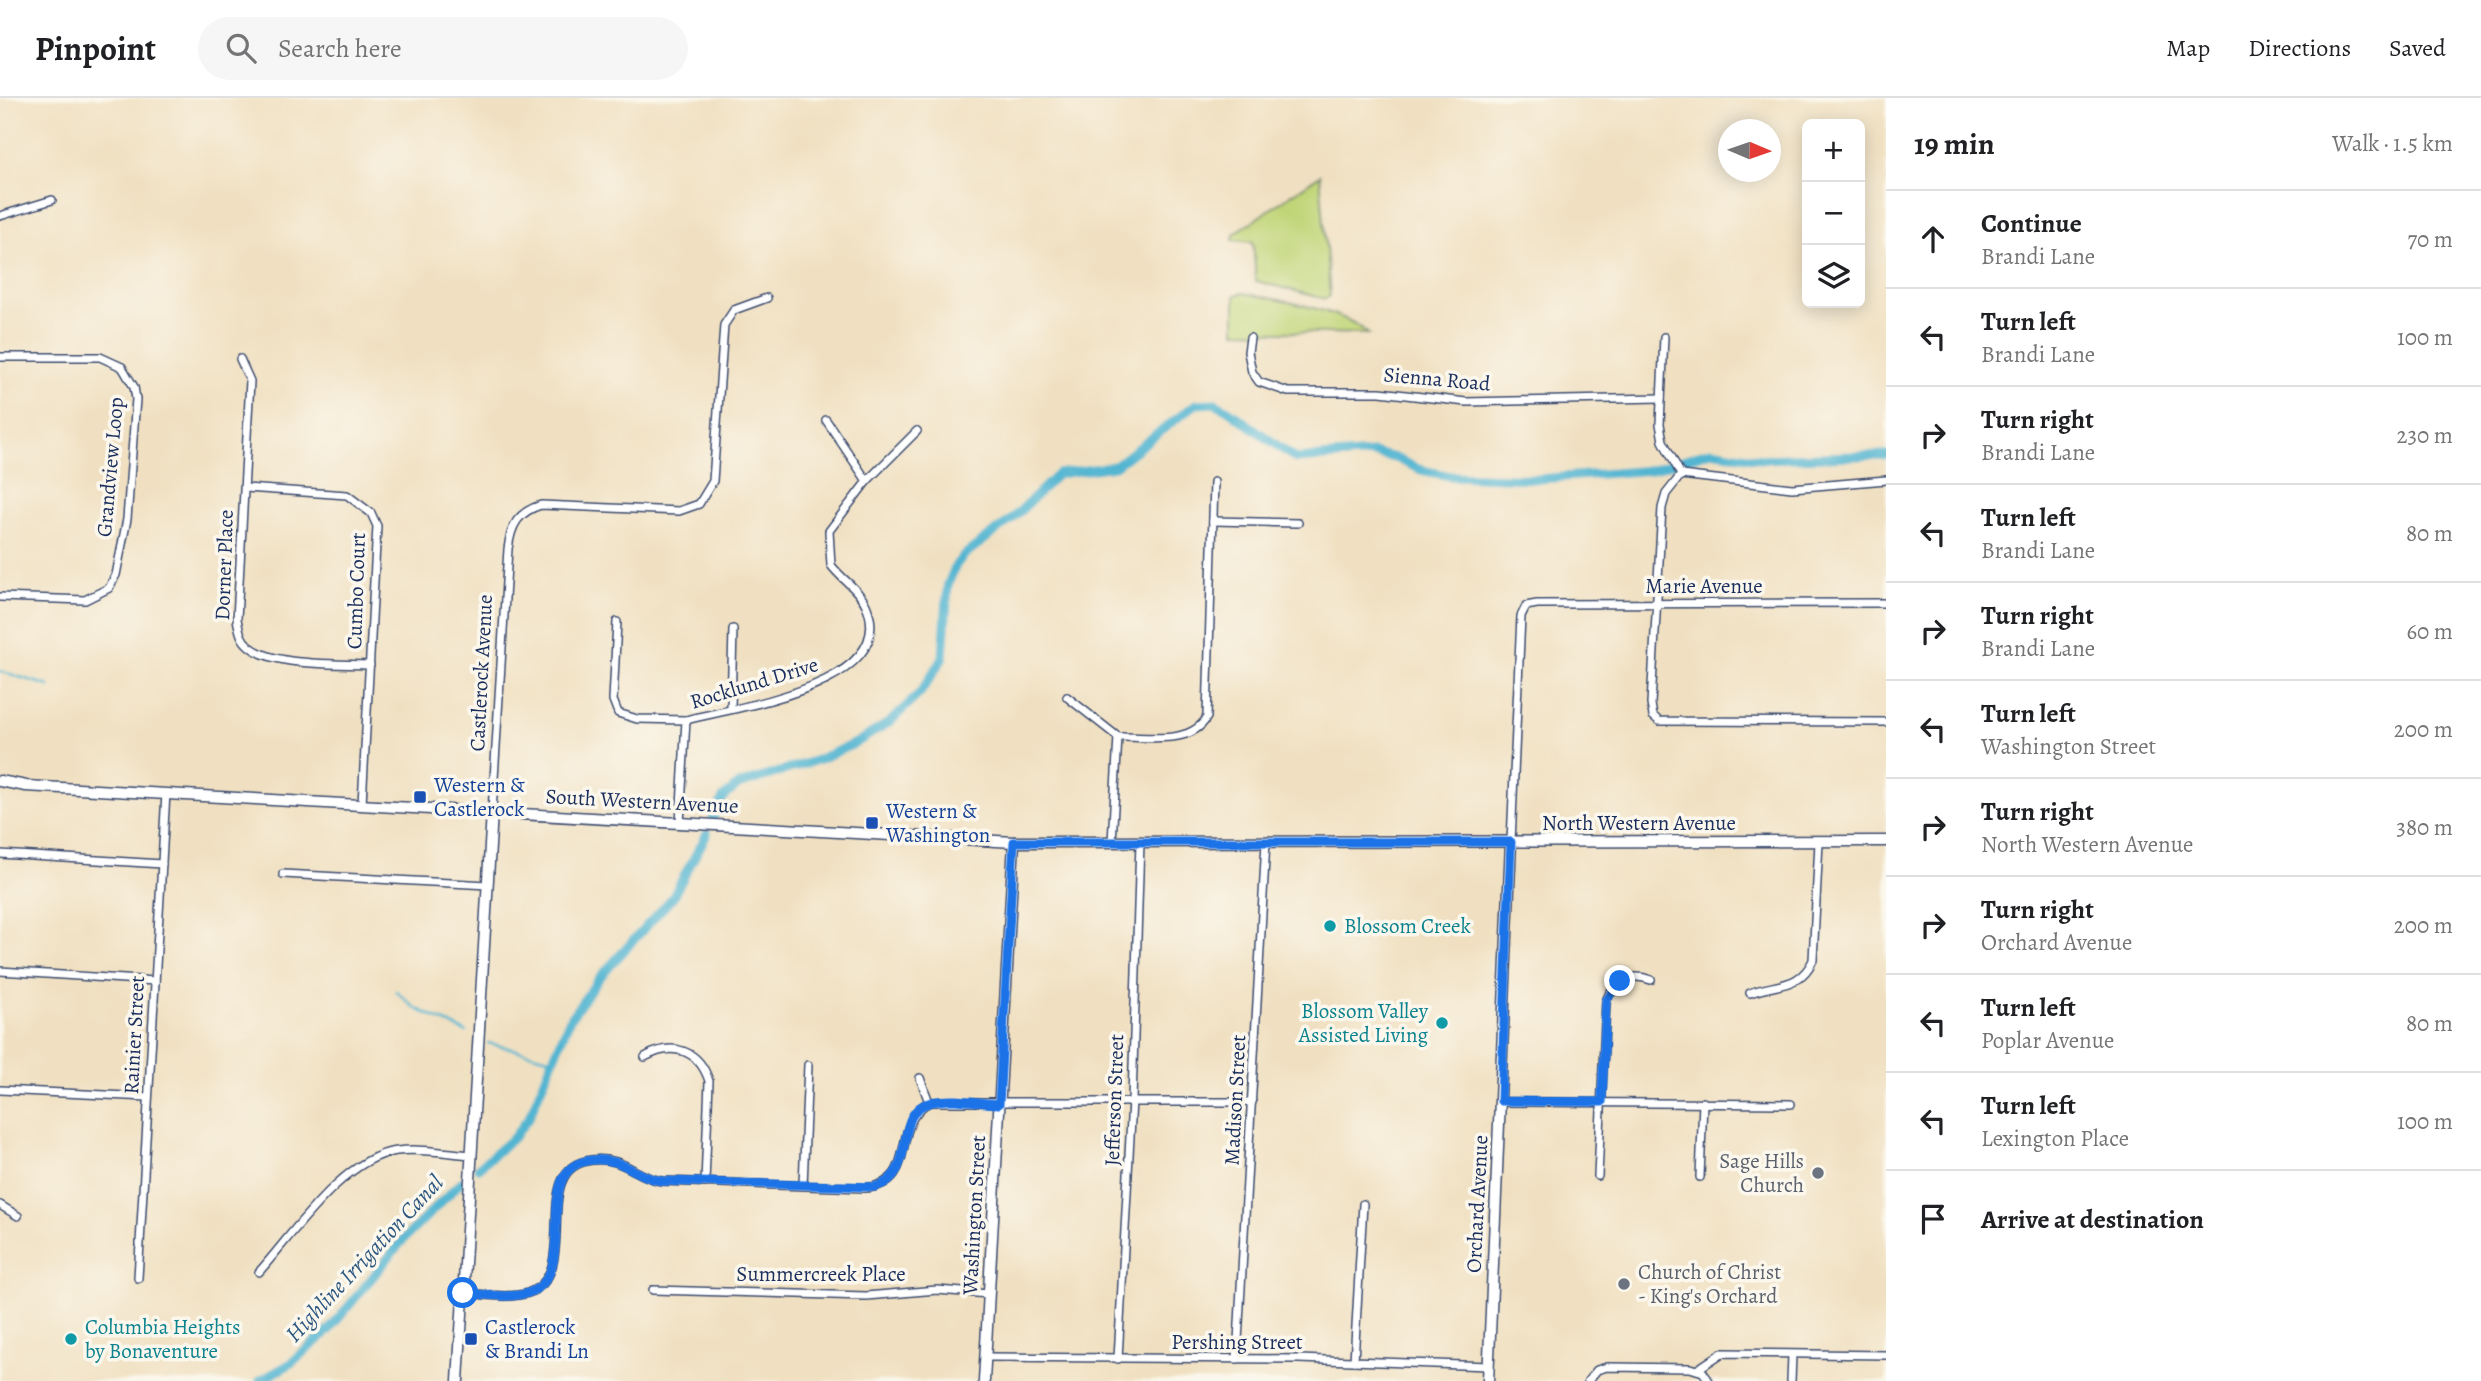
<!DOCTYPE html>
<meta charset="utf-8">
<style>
:root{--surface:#fff;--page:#f6f6f6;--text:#202124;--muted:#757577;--line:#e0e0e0}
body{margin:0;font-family:Alegreya,serif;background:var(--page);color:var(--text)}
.controls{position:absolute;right:21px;top:21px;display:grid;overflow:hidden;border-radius:10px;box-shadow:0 4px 18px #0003}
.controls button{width:63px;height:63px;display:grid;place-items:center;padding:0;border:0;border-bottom:2px solid var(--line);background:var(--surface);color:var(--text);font:35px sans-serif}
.compass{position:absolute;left:1718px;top:21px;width:63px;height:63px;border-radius:50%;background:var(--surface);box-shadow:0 4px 18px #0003;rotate:92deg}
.stop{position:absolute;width:21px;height:21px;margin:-16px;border:5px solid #1a73e8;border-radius:50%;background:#fff}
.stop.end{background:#1a73e8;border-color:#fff;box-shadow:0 2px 7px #0008}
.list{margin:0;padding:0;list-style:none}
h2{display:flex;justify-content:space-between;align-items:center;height:91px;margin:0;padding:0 28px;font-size:30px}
h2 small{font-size:23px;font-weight:400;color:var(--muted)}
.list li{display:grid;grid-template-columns:46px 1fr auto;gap:21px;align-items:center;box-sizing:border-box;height:98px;padding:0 28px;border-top:2px solid var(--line)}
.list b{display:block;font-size:26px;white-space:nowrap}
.list p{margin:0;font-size:23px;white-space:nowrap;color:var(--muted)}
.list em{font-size:23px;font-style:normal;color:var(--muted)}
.icon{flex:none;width:38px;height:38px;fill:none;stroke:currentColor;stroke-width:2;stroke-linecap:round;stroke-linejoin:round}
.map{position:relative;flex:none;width:1886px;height:1283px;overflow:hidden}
header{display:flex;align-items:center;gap:42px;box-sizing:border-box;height:98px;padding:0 35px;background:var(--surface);border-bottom:2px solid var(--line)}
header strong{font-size:33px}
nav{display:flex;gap:38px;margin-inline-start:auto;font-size:24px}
.search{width:490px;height:63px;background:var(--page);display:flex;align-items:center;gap:18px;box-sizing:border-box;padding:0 24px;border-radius:38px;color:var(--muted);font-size:26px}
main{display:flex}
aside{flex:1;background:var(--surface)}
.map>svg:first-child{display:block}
.green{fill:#c1d578;stroke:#6e826b;stroke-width:2}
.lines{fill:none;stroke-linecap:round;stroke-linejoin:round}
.stream{stroke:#53b5d1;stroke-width:2.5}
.canal{stroke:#53b5d1;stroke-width:9}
.street-casing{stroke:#3b4a6d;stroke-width:10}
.secondary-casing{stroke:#3b4a6d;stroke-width:13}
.street{stroke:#fff;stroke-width:7}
.secondary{stroke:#fff;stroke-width:10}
.route{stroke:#1a73e8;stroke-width:9}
.transit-dot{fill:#1a4fb4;stroke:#fbf7ec;stroke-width:2.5}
.culture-dot{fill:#0f9aa8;stroke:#fbf7ec;stroke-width:2.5}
.worship-dot{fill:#6b7280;stroke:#fbf7ec;stroke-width:2.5}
.labels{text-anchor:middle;stroke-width:7;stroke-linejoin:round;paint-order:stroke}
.street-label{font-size:21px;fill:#1b2f5e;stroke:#fbf7ec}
.transit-label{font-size:21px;fill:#164399;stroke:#fbf7ec;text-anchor:start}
.culture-label{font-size:21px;fill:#0d838f;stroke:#fbf7ec;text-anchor:start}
.worship-label{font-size:21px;fill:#5b616d;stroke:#fbf7ec;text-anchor:end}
.water-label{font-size:23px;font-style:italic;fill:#2c5780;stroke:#fbf7ec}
</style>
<header>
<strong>Pinpoint</strong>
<div class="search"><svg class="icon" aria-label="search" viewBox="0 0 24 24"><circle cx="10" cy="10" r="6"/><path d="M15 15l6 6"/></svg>Search here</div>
<nav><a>Map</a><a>Directions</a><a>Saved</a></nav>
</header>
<main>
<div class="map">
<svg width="1886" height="1283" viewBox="0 0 1886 1283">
<rect width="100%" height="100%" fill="#fbf7ec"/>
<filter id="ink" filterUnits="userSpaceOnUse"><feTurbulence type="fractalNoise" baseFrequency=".0143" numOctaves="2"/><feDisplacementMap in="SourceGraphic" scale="14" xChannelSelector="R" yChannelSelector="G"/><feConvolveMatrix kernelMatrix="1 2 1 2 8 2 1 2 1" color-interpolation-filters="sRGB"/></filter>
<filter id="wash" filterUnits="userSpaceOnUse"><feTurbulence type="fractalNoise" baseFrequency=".00686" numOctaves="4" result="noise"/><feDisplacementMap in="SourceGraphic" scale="28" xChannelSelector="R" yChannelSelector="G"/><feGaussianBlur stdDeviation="1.57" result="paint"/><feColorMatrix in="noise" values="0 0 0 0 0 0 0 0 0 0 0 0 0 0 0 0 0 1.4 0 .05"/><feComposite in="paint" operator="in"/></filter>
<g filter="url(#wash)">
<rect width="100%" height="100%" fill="#f0e0c1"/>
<g class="green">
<polygon points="1320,77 1330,198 1325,201 1256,183 1253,144 1233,142 1234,136"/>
<path d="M1243 195C1275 201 1346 212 1368 236L1235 233V197Z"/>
</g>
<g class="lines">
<g class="stream">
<polyline points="0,573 49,588"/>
<polyline points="396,893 415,910 466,934"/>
<polyline points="488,945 553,961"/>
</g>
<g class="canal">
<polyline points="713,720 723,700 738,687 817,662 856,645 890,624 920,595 943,560 948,486 956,467 964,457 1011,422 1058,376 1115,368 1196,306 1215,305 1228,312 1296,361 1373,355 1395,360 1421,372 1450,378 1539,381 1651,372 1711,353 1760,361 1886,357"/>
<polyline points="478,1070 514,1039 529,1019 570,921 600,879 672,800 707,736"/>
<polyline points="260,1283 290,1266 329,1232 403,1142 461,1084"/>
</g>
</g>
</g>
<g filter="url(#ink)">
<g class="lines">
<defs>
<g id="street">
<polyline points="0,118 52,102"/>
<polyline points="1664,239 1660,326 1663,343 1681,377"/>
<polyline points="1250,240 1248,254 1252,274 1259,284 1288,294 1380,294 1466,304 1661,300"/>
<polyline points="0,259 100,259 122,269 134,289 136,301 127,421 116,477 109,490 85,502 0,499"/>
<path d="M240 261 250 283 237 521C238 526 239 532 241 537 254 571 339 565 370 567"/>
<polyline points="826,322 867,383"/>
<polyline points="1886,382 1792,390 1681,377 1666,396 1662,410 1651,606 1653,618 1659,623 1886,624"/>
<polyline points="245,390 347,397 371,415 377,428 362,706"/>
<polyline points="1213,423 1298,425"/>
<polyline points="617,524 613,602 618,615 637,621 686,622"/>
<polyline points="1067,599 1118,639"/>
<polyline points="731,610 733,531"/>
<path d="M1118 639C1147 638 1191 648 1207 619L1214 384"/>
<path d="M492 714 508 451C511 427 518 414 541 407L679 413 699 406 713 383 724 227 734 212 767 200"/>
<path d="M680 725 686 622C734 609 901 588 866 507 859 491 841 481 831 467L829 433 867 383 917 333"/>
<polyline points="1112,744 1118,639"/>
<polyline points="1511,744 1521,518 1526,508 1537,506 1886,505"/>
<polyline points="0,756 162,766"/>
<polyline points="283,776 488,787"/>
<polyline points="0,873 155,883"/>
<path d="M1750 895C1776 885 1800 891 1813 862L1819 744"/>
<path d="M645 959C673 943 699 952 709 983L705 1085"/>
<polyline points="920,980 929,1004"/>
<polyline points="0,992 148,999"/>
<polyline points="1501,1004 1791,1006"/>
<path d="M1598 1078 1606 903C1614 882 1631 874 1651 882"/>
<polyline points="1700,1079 1703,1004"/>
<polyline points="803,1087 808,967"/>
<polyline points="0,1107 18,1118"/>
<path d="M259 1174C293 1136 344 1059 397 1053 421 1050 447 1055 472 1057"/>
<polyline points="138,1180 166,695"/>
<polyline points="653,1192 866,1198 937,1192 989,1196"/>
<path d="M463 1195C483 1196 509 1201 528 1195 584 1176 526 1069 592 1062 624 1058 635 1079 662 1083L865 1090C921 1085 888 1028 929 1004H1252"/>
<polyline points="985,1259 1298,1261 1489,1268"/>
<polyline points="1118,1261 1132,1002 1140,744"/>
<polyline points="1237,1261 1266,744"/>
<polyline points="1354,1263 1363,1106"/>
<polyline points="1698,1271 1722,1255 1886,1257"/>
<polyline points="1588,1283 1597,1272 1607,1269 1690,1270 1703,1274 1709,1283"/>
<polyline points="1791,1283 1792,1257"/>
</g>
<g id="secondary">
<polyline points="0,683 26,688 1014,744 1886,743"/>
<polyline points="458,1283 492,714"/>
<polyline points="984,1283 1014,744"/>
<polyline points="1488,1283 1511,744"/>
</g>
</defs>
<use href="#street" class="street-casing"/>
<use href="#secondary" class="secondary-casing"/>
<use href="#street" class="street"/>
<use href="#secondary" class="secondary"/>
</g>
</g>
<g class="lines" filter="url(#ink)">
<path class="route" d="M463 1195C483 1196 509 1201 528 1195 584 1176 526 1068 592 1062 624 1059 635 1079 662 1083L875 1089C921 1076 889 1013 932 1004 953 999 978 1005 999 1006L1014 744H1511L1501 1003 1602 1004 1606 903 1620 883"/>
</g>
<g class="transit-dot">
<rect x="413" y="692" width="14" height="14" rx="3.5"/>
<rect x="865" y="718" width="14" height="14" rx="3.5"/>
<rect x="464" y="1234" width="14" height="14" rx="3.5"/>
</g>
<g class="culture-dot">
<circle cx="1330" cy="828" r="7"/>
<circle cx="1442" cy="925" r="7"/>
<circle cx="71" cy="1241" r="7"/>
</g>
<g class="worship-dot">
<circle cx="1818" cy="1075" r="7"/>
<circle cx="1624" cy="1186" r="7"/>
</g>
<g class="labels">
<g class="street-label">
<text transform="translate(1437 281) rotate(5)" y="7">Sienna Road</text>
<text transform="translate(110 369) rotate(-85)" y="7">Grandview Loop</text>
<text transform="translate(224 467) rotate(-88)" y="7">Dorner Place</text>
<text x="1704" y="495">Marie Avenue</text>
<text transform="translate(356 493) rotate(-88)" y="7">Cumbo Court</text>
<text transform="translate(481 575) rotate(-87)" y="7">Castlerock Avenue</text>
<text transform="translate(754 585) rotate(-17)" y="7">Rocklund Drive</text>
<text transform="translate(642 703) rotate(3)" y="7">South Western Avenue</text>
<text x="1639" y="732">North Western Avenue</text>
<text transform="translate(134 937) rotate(-87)" y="7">Rainier Street</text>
<text transform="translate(1114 1002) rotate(-88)" y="7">Jefferson Street</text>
<text transform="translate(1235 1002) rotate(-87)" y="7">Madison Street</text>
<text transform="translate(1477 1106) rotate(-87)" y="7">Orchard Avenue</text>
<text transform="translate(974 1117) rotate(-87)" y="7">Washington Street</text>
<text x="821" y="1183">Summercreek Place</text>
<text x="1237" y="1251">Pershing Street</text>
</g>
<g class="transit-label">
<text x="434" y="694">Western &amp;<tspan x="434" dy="24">Castlerock</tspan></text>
<text x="886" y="720">Western &amp;<tspan x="886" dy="24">Washington</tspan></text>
<text x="485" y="1236">Castlerock<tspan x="485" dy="24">&amp; Brandi Ln</tspan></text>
</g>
<g class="culture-label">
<text x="1344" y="835">Blossom Creek</text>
<text x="1428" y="920" text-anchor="end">Blossom Valley<tspan x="1428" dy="24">Assisted Living</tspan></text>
<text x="85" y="1236">Columbia Heights<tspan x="85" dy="24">by Bonaventure</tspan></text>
</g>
<g class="worship-label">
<text x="1804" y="1070">Sage Hills<tspan x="1804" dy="24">Church</tspan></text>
<text x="1638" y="1181" text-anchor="start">Church of Christ<tspan x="1638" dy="24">- King's Orchard</tspan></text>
</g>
<g class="water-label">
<text transform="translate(364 1160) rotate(-47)" y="8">Highline Irrigation Canal</text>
</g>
</g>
</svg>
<div class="controls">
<button>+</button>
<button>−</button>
<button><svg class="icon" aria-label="layers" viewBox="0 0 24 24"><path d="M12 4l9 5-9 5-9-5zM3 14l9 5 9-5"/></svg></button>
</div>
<svg class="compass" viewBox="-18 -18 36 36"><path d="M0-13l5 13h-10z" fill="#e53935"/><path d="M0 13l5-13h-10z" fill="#757577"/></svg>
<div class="stop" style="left:463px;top:1195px"></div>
<div class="stop end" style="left:1620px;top:883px"></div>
</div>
<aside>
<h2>19 min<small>Walk · 1.5 km</small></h2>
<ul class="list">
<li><svg class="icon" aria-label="ahead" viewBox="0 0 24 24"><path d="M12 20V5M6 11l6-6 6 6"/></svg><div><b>Continue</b><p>Brandi Lane</p></div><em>70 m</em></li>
<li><svg class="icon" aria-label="left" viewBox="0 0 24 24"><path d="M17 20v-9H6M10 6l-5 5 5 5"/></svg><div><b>Turn left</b><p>Brandi Lane</p></div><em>100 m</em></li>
<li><svg class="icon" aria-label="right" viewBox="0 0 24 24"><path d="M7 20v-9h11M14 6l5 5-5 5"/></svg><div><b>Turn right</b><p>Brandi Lane</p></div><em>230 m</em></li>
<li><svg class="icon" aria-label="left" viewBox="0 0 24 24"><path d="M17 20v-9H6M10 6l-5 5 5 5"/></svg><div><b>Turn left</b><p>Brandi Lane</p></div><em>80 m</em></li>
<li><svg class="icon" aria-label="right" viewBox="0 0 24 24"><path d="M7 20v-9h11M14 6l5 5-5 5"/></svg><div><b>Turn right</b><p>Brandi Lane</p></div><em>60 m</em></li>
<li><svg class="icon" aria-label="left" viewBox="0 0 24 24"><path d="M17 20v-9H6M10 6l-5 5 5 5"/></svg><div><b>Turn left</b><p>Washington Street</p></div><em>200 m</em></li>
<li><svg class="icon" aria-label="right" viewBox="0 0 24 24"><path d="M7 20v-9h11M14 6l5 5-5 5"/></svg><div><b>Turn right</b><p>North Western Avenue</p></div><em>380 m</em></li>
<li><svg class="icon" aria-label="right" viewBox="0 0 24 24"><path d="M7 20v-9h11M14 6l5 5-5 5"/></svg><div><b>Turn right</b><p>Orchard Avenue</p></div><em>200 m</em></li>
<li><svg class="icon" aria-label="left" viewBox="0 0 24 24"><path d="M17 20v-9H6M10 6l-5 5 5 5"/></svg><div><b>Turn left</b><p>Poplar Avenue</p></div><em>80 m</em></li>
<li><svg class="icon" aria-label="left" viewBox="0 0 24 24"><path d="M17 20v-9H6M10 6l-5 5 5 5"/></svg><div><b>Turn left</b><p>Lexington Place</p></div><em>100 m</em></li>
<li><svg class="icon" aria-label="arrive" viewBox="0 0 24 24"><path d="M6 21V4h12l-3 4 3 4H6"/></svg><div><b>Arrive at destination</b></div></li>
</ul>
</aside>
</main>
